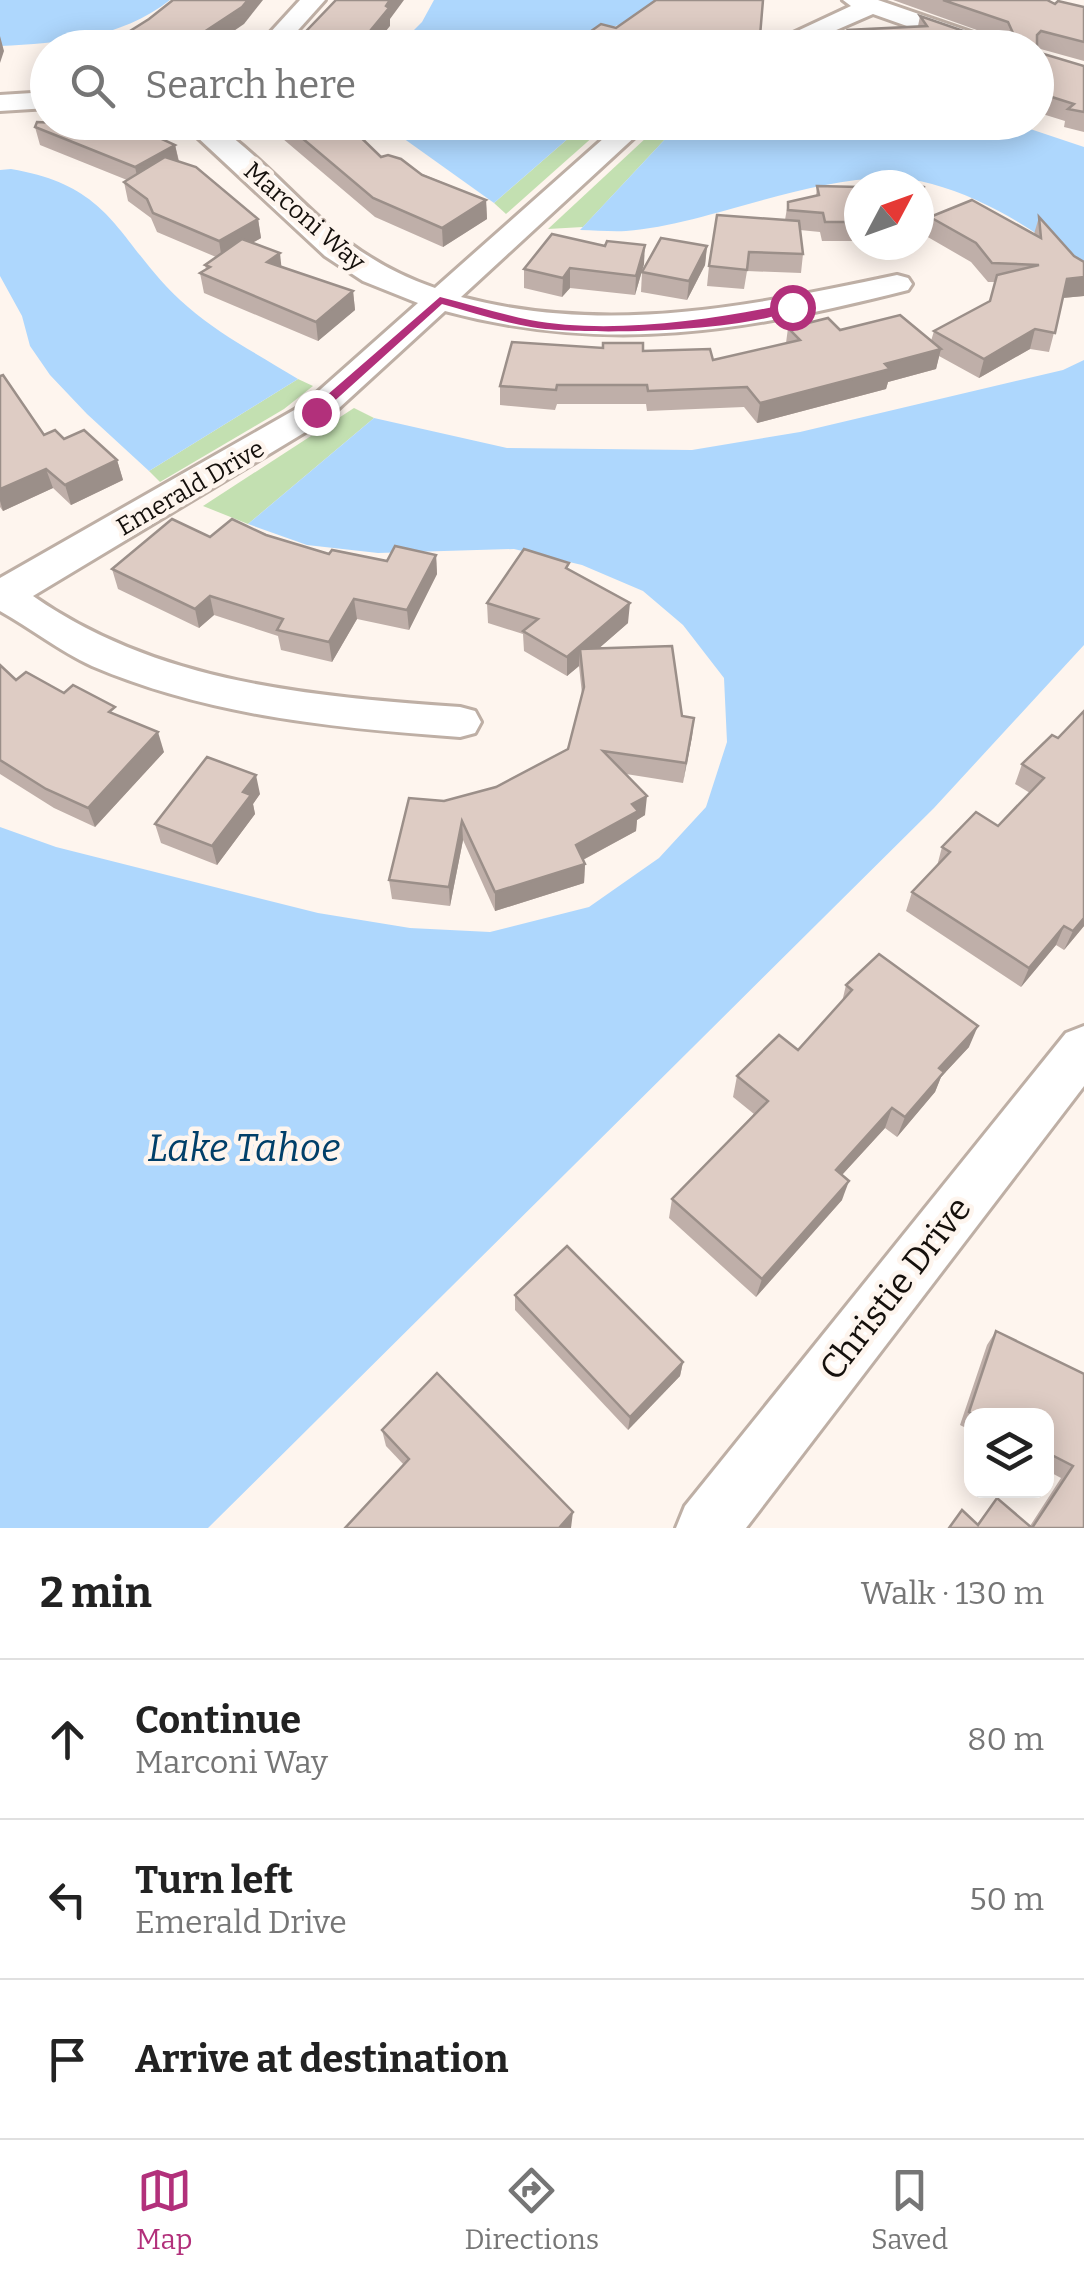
<!DOCTYPE html>
<meta charset="utf-8">
<style>
:root{--surface:#fff;--page:#f6f6f6;--text:#222;--muted:#767676;--line:#e0e0e0;--accent:#b2307b}
body{margin:0;font-family:Bitter,serif;background:var(--page);color:var(--text)}
.controls{position:absolute;right:30px;bottom:30px;display:grid;overflow:hidden;border-radius:20px;box-shadow:0 5px 25px #0003}
.controls button{width:90px;height:90px;display:grid;place-items:center;padding:0;border:0;border-bottom:2px solid var(--line);background:var(--surface);color:var(--text);font:50px sans-serif}
.compass{position:absolute;left:844px;top:170px;width:90px;height:90px;border-radius:50%;background:var(--surface);box-shadow:0 5px 25px #0003;rotate:49deg}
.stop{position:absolute;width:30px;height:30px;margin:-22px;border:8px solid #b2307b;border-radius:50%;background:#fff}
.stop.end{background:#b2307b;border-color:#fff;box-shadow:0 2px 10px #0008}
.list{margin:0;padding:0;list-style:none}
h2{display:flex;justify-content:space-between;align-items:center;height:130px;margin:0;padding:0 40px;font-size:42px}
h2 small{font-size:32px;font-weight:400;color:var(--muted)}
.list li{display:grid;grid-template-columns:65px 1fr auto;gap:30px;align-items:center;box-sizing:border-box;height:160px;padding:0 40px;border-top:2px solid var(--line)}
.list b{display:block;font-size:38px;white-space:nowrap}
.list p{margin:0;font-size:32px;white-space:nowrap;color:var(--muted)}
.list em{font-size:32px;font-style:normal;color:var(--muted)}
.icon{flex:none;width:55px;height:55px;fill:none;stroke:currentColor;stroke-width:2;stroke-linecap:round;stroke-linejoin:round}
.map{position:relative;flex:none;width:1084px;height:1528px;overflow:hidden}
.search{position:absolute;background:var(--surface);box-shadow:0 5px 25px #0003;left:30px;right:30px;top:30px;height:110px;display:flex;align-items:center;gap:25px;box-sizing:border-box;padding:0 35px;border-radius:55px;color:var(--muted);font-size:38px}
.sheet{height:610px;background:var(--surface)}
nav{display:flex;justify-content:space-around;align-items:center;box-sizing:border-box;height:140px;border-top:2px solid var(--line);background:var(--surface);font-size:28px;color:var(--muted)}
nav a{display:grid;justify-items:center;gap:5px}
nav .on{color:var(--accent)}
.map>svg:first-child{display:block}
.green{fill:#c3e0b1}
.water{fill:#aed7fd}
.lines{fill:none;stroke-linecap:round;stroke-linejoin:round}
.minor-casing{stroke:#beafa5;stroke-width:6}
.minor{fill:#fff;fill-rule:evenodd}
.wall{fill:#bfafa9}
.shaded-wall{fill:#9b8f89}
.building{fill:#deccc4;stroke:#9b8f89;stroke-width:2.5}
.route{fill:#b2307b}
.labels{text-anchor:middle;stroke-width:9;stroke-linejoin:round;paint-order:stroke}
.far-street-label{font-size:25px;fill:#15100c;stroke:#fef5ee}
.near-street-label{font-size:35px;fill:#15100c;stroke:#fef5ee}
.near-water-label{font-size:38px;font-style:italic;fill:#003f69;stroke:#fef5ee}
</style>
<div class="map">
<svg width="1084" height="1528" viewBox="0 0 1084 1528">
<rect width="100%" height="100%" fill="#fef5ee"/>
<g class="green">
<polygon points="586,123 604,127 506,214 494,203"/>
<polygon points="668,136 583,227 548,229 647,137"/>
<polygon points="298,379 313,386 284,409 160,482 149,471"/>
<polygon points="354,408 374,418 248,524 203,506"/>
</g>
<g class="water">
<path d="M0 0H170C120 39 60 43 0 46Z"/>
<polygon points="434,0 673,0 635,19 557,47 396,48 422,22"/>
<path d="M787 122H1009L1084 147V268C1037 232 990 200 932 184 841 159 719 224 626 231 611 232 595 230 580 230L668 136Z"/>
<polygon points="382,123 586,123 494,203"/>
<path d="M11 169C119 187 117 246 188 307 220 335 261 356 298 379L149 471 87 414 50 375 30 346 22 316 0 276V170Z"/>
<polygon points="1084,360 1084,645 934,808 208,1528 0,1528 0,827 56,847 318,913 410,928 490,932 589,907 659,858 706,807 727,742 724,678 683,625 643,591 582,565 514,549 378,553 307,545 248,524 374,418 507,448 692,450 800,432 1063,370"/>
</g>
<g class="lines">
<defs>
<g id="minor">
<polygon points="300,0 325,0 282,48 256,48"/>
<polygon points="843,0 878,0 1003,43 1006,48 969,48 873,14 795,48 761,48 851,6"/>
<polygon points="48,92 48,108 0,111 0,95"/>
<path d="M181 122H212C297 182 327 251 435 288L622 122H651L461 297C609 336 751 306 897 275L908 278 912 284 908 290C746 331 609 355 445 311L327 419 33 596C159 684 311 696 460 707L475 711 481 722 475 733 460 737C335 728 209 716 92 666 59 651 31 628 0 611V578L303 405 418 303 363 281 325 256Z"/>
<polygon points="1084,1026 1084,1086 746,1528 676,1528 685,1506 1066,1033"/>
</g>
</defs>
<use href="#minor" class="minor-casing"/>
<use href="#minor" class="minor"/>
</g>
<g class="wall">
<polygon points="893,0 1047,0 1055,4 1084,7 1084,61 1037,48 1037,52 1084,66 1084,132 1064,127 1065,121 1036,112 1036,48 846,40 848,30 918,26 920,16 972,34 988,34"/>
<polygon points="48,64 48,85 45,83 40,66"/>
<polygon points="263,122 345,122 381,157 486,200 487,219 443,247 375,217"/>
<polygon points="35,127 175,145 179,161 258,219 261,238 252,243 282,267 353,291 355,310 318,341 204,293 200,273 206,269 205,265 216,257 157,232 151,218 128,201 124,182 127,180 40,145"/>
<polygon points="817,186 859,187 859,241 822,241 820,232 800,230 803,254 801,273 747,271 744,289 707,286 709,266 785,220 788,202 816,196"/>
<polygon points="930,217 1034,234 1039,217 1074,256 1084,262 1084,296 1063,298 1049,352 1030,349 979,378 939,356 936,369 888,382 886,389 757,423 744,407 647,411 646,404 557,404 555,410 500,405 500,386 643,351 713,360 786,343 788,328 840,330 931,341 934,331 990,301 995,282 988,282 971,262 926,236"/>
<polygon points="707,246 705,265 687,300 641,292 642,272"/>
<polygon points="644,264 635,295 570,288 562,297 524,288 524,269"/>
<polygon points="0,376 44,435 64,439 117,460 123,480 71,505 53,488 3,511 0,507"/>
<polygon points="266,535 329,554 387,561 436,555 437,574 409,630 357,619 332,662 281,650 278,636 214,615 199,628 118,589 112,569 210,537"/>
<polygon points="569,569 628,623 599,648 682,716 694,718 683,783 626,774 645,815 637,820 636,831 583,860 585,864 584,883 495,911 463,840 450,906 392,899 389,880 444,801 496,787 568,749 582,694 579,666 567,676 524,651 523,634 488,623 487,603"/>
<polygon points="0,665 16,680 64,693 117,715 164,752 95,827 54,808 0,774"/>
<polygon points="1052,735 1084,926 1064,950 1056,945 1021,987 906,911 912,892 937,866 942,847 998,826 1030,793 1015,784 1022,764"/>
<polygon points="260,794 253,804 255,814 217,865 161,843 155,824"/>
<polygon points="846,985 969,1047 941,1077 935,1092 897,1137 885,1128 842,1175 842,1200 756,1297 669,1218 672,1199 754,1114 733,1097 737,1076 798,1050 842,1002"/>
<polygon points="515,1295 683,1362 680,1376 628,1430 515,1310"/>
<polygon points="996,1331 1084,1374 1084,1528 948,1528 977,1524 997,1498 1030,1526 1061,1478 1046,1470 1046,1416 972,1416 972,1431 960,1425 987,1345"/>
<polygon points="382,1430 572,1526 404,1465 386,1446"/>
</g>
<g class="shaded-wall">
<polygon points="248,0 263,0 244,24 209,48 187,48 186,44"/>
<polygon points="390,0 404,0 390,19 390,26 372,48 356,48"/>
<polygon points="0,36 4,51 0,63"/>
<polygon points="175,145 179,163 139,185 135,167"/>
<polygon points="486,200 487,219 443,247 442,228"/>
<polygon points="258,219 261,238 222,260 219,241"/>
<polygon points="645,245 644,264 635,295 636,276"/>
<polygon points="707,246 705,265 687,300 689,281"/>
<polygon points="280,253 282,272 267,262"/>
<polygon points="570,268 570,288 562,297 563,278"/>
<polygon points="1084,277 1084,296 1062,298 1067,279"/>
<polygon points="353,291 355,310 318,341 316,322"/>
<polygon points="1035,329 1030,349 979,378 984,359"/>
<polygon points="941,349 936,369 888,382 886,389 757,423 760,403 885,364"/>
<polygon points="117,460 123,480 71,505 65,485"/>
<polygon points="46,469 53,488 3,511 0,501 0,489"/>
<polygon points="436,555 437,574 409,630 407,610"/>
<polygon points="210,596 214,615 199,628 195,609"/>
<polygon points="354,599 357,619 332,662 329,642"/>
<polygon points="630,603 628,623 581,664 580,649 579,666 567,676 567,657"/>
<polygon points="694,718 692,737 683,783 686,763"/>
<polygon points="158,732 164,752 95,827 88,808"/>
<polygon points="256,775 260,794 253,804 255,814 217,865 212,846 243,792"/>
<polygon points="647,796 645,815 637,820 636,831 575,864 576,845 632,804"/>
<polygon points="462,821 463,840 450,906 449,887"/>
<polygon points="585,864 584,883 495,911 495,892"/>
<polygon points="1084,918 1084,926 1064,950 1073,931"/>
<polygon points="1064,926 1056,945 1021,987 1029,968"/>
<polygon points="978,1026 969,1047 941,1077 935,1092 897,1137 905,1117 939,1068"/>
<polygon points="892,1108 885,1128 829,1189 836,1170"/>
<polygon points="849,1181 842,1200 756,1297 762,1279"/>
<polygon points="683,1362 680,1376 628,1430 630,1417"/>
<polygon points="573,1512 571,1528 559,1528"/>
</g>
<g class="building">
<polygon points="173,0 248,0 242,7 186,44 195,46 193,48 103,48 149,19"/>
<polygon points="336,0 390,0 386,6 389,8 356,48 290,48"/>
<polygon points="656,0 763,0 759,48 668,48 664,45 660,48 567,48 601,24 616,28"/>
<polygon points="943,0 1047,0 1055,4 1058,1 1084,7 1084,42 1041,31 1037,35 1037,52 1084,66 1084,112 1068,109 1074,104 1036,92 1036,48 803,48 853,38 848,30 927,26 920,16 972,34 1013,33 1008,22"/>
<polygon points="37,122 136,127 175,145 135,167 35,127"/>
<polygon points="283,122 345,122 381,157 388,155 401,159 422,175 486,200 442,228 373,198"/>
<polygon points="165,157 196,167 258,219 219,241 153,213 147,199 124,182"/>
<polygon points="887,181 913,185 868,185"/>
<polygon points="817,186 859,187 859,222 825,222 823,213 788,210 788,202 819,195"/>
<polygon points="919,186 924,187 919,221"/>
<polygon points="972,200 1041,238 1039,217 1074,256 1084,262 1084,277 1067,279 1055,333 1035,329 984,359 934,331 990,301 997,275 1039,265 992,263 976,243 930,217"/>
<polygon points="717,215 799,221 803,254 749,252 747,270 709,266"/>
<polygon points="552,234 605,246 607,241 645,245 636,276 570,268 563,278 524,269"/>
<polygon points="661,238 707,246 689,281 642,272"/>
<polygon points="242,239 280,253 267,262 353,291 316,322 200,273 210,267 205,265"/>
<polygon points="900,315 941,349 885,364 890,369 760,403 747,387 648,391 647,385 557,385 556,390 500,386 512,342 603,348 603,343 643,343 643,351 710,349 713,360 800,340 788,328 828,318 840,330"/>
<polygon points="3,375 44,435 55,430 64,439 84,430 117,460 65,485 46,469 0,489 0,376"/>
<polygon points="172,519 210,537 232,519 266,535 329,554 332,550 387,561 395,546 436,555 407,610 354,599 329,642 277,630 283,619 210,596 195,609 112,569"/>
<polygon points="524,549 569,563 566,568 630,603 567,657 523,631 538,619 487,603"/>
<polygon points="672,646 682,716 694,718 686,763 603,751 647,796 632,804 638,811 576,845 585,864 495,892 462,821 449,887 389,880 409,798 444,801 496,787 568,749 584,687 580,649"/>
<polygon points="0,665 16,680 26,672 64,693 73,685 115,707 109,712 158,732 88,808 46,789 0,760"/>
<polygon points="1084,711 1084,918 1073,931 1064,926 1029,968 912,892 950,852 942,847 976,812 998,826 1044,778 1022,764 1052,735 1058,738"/>
<polygon points="207,757 256,775 243,792 251,795 212,846 155,824"/>
<polygon points="879,954 978,1026 939,1068 944,1072 905,1117 892,1108 836,1170 849,1181 762,1279 672,1199 768,1101 737,1076 779,1035 798,1050 852,990 846,985"/>
<polygon points="567,1246 683,1362 630,1417 515,1295"/>
<polygon points="996,1331 1084,1374 1084,1528 949,1528 962,1510 978,1525 997,1498 1032,1528 1073,1466 1046,1452 1046,1416 976,1416 969,1412"/>
<polygon points="437,1373 573,1512 559,1528 345,1528 409,1459 382,1430"/>
</g>
<path class="route" d="M440 297C469 304 500 314 530 320 608 335 715 320 792 303L798 307C756 332 583 336 531 327 501 322 471 312 442 304L320 414H311V409Z"/>
<g class="labels">
<g class="far-street-label">
<text transform="translate(305 216) rotate(41)" y="9">Marconi Way</text>
<text transform="translate(190 487) rotate(-30)" y="9">Emerald Drive</text>
</g>
<g class="near-street-label">
<text transform="translate(895 1288) rotate(-52)" y="12">Christie Drive</text>
</g>
<g class="near-water-label">
<text x="244" y="1161">Lake Tahoe</text>
</g>
</g>
</svg>
<div class="controls">
<button><svg class="icon" aria-label="layers" viewBox="0 0 24 24"><path d="M12 4l9 5-9 5-9-5zM3 14l9 5 9-5"/></svg></button>
</div>
<svg class="compass" viewBox="-18 -18 36 36"><path d="M0-13l5 13h-10z" fill="#e53935"/><path d="M0 13l5-13h-10z" fill="#767676"/></svg>
<div class="stop" style="left:792px;top:307px"></div>
<div class="stop end" style="left:316px;top:412px"></div>
<div class="search"><svg class="icon" aria-label="search" viewBox="0 0 24 24"><circle cx="10" cy="10" r="6"/><path d="M15 15l6 6"/></svg>Search here</div>
</div>
<section class="sheet">
<h2>2 min<small>Walk · 130 m</small></h2>
<ul class="list">
<li><svg class="icon" aria-label="ahead" viewBox="0 0 24 24"><path d="M12 20V5M6 11l6-6 6 6"/></svg><div><b>Continue</b><p>Marconi Way</p></div><em>80 m</em></li>
<li><svg class="icon" aria-label="left" viewBox="0 0 24 24"><path d="M17 20v-9H6M10 6l-5 5 5 5"/></svg><div><b>Turn left</b><p>Emerald Drive</p></div><em>50 m</em></li>
<li><svg class="icon" aria-label="arrive" viewBox="0 0 24 24"><path d="M6 21V4h12l-3 4 3 4H6"/></svg><div><b>Arrive at destination</b></div></li>
</ul>
</section>
<nav>
<a class="on"><svg class="icon" aria-label="map" viewBox="0 0 24 24"><path d="M3 6l6-2 6 2 6-2v14l-6 2-6-2-6 2zM9 4v14M15 6v14"/></svg>Map</a>
<a><svg class="icon" aria-label="directions" viewBox="0 0 24 24"><path d="M12 3l9 9-9 9-9-9zM9 14v-3h6M13 9l2 2-2 2"/></svg>Directions</a>
<a><svg class="icon" aria-label="saved" viewBox="0 0 24 24"><path d="M7 4h10v16l-5-4-5 4z"/></svg>Saved</a>
</nav>
